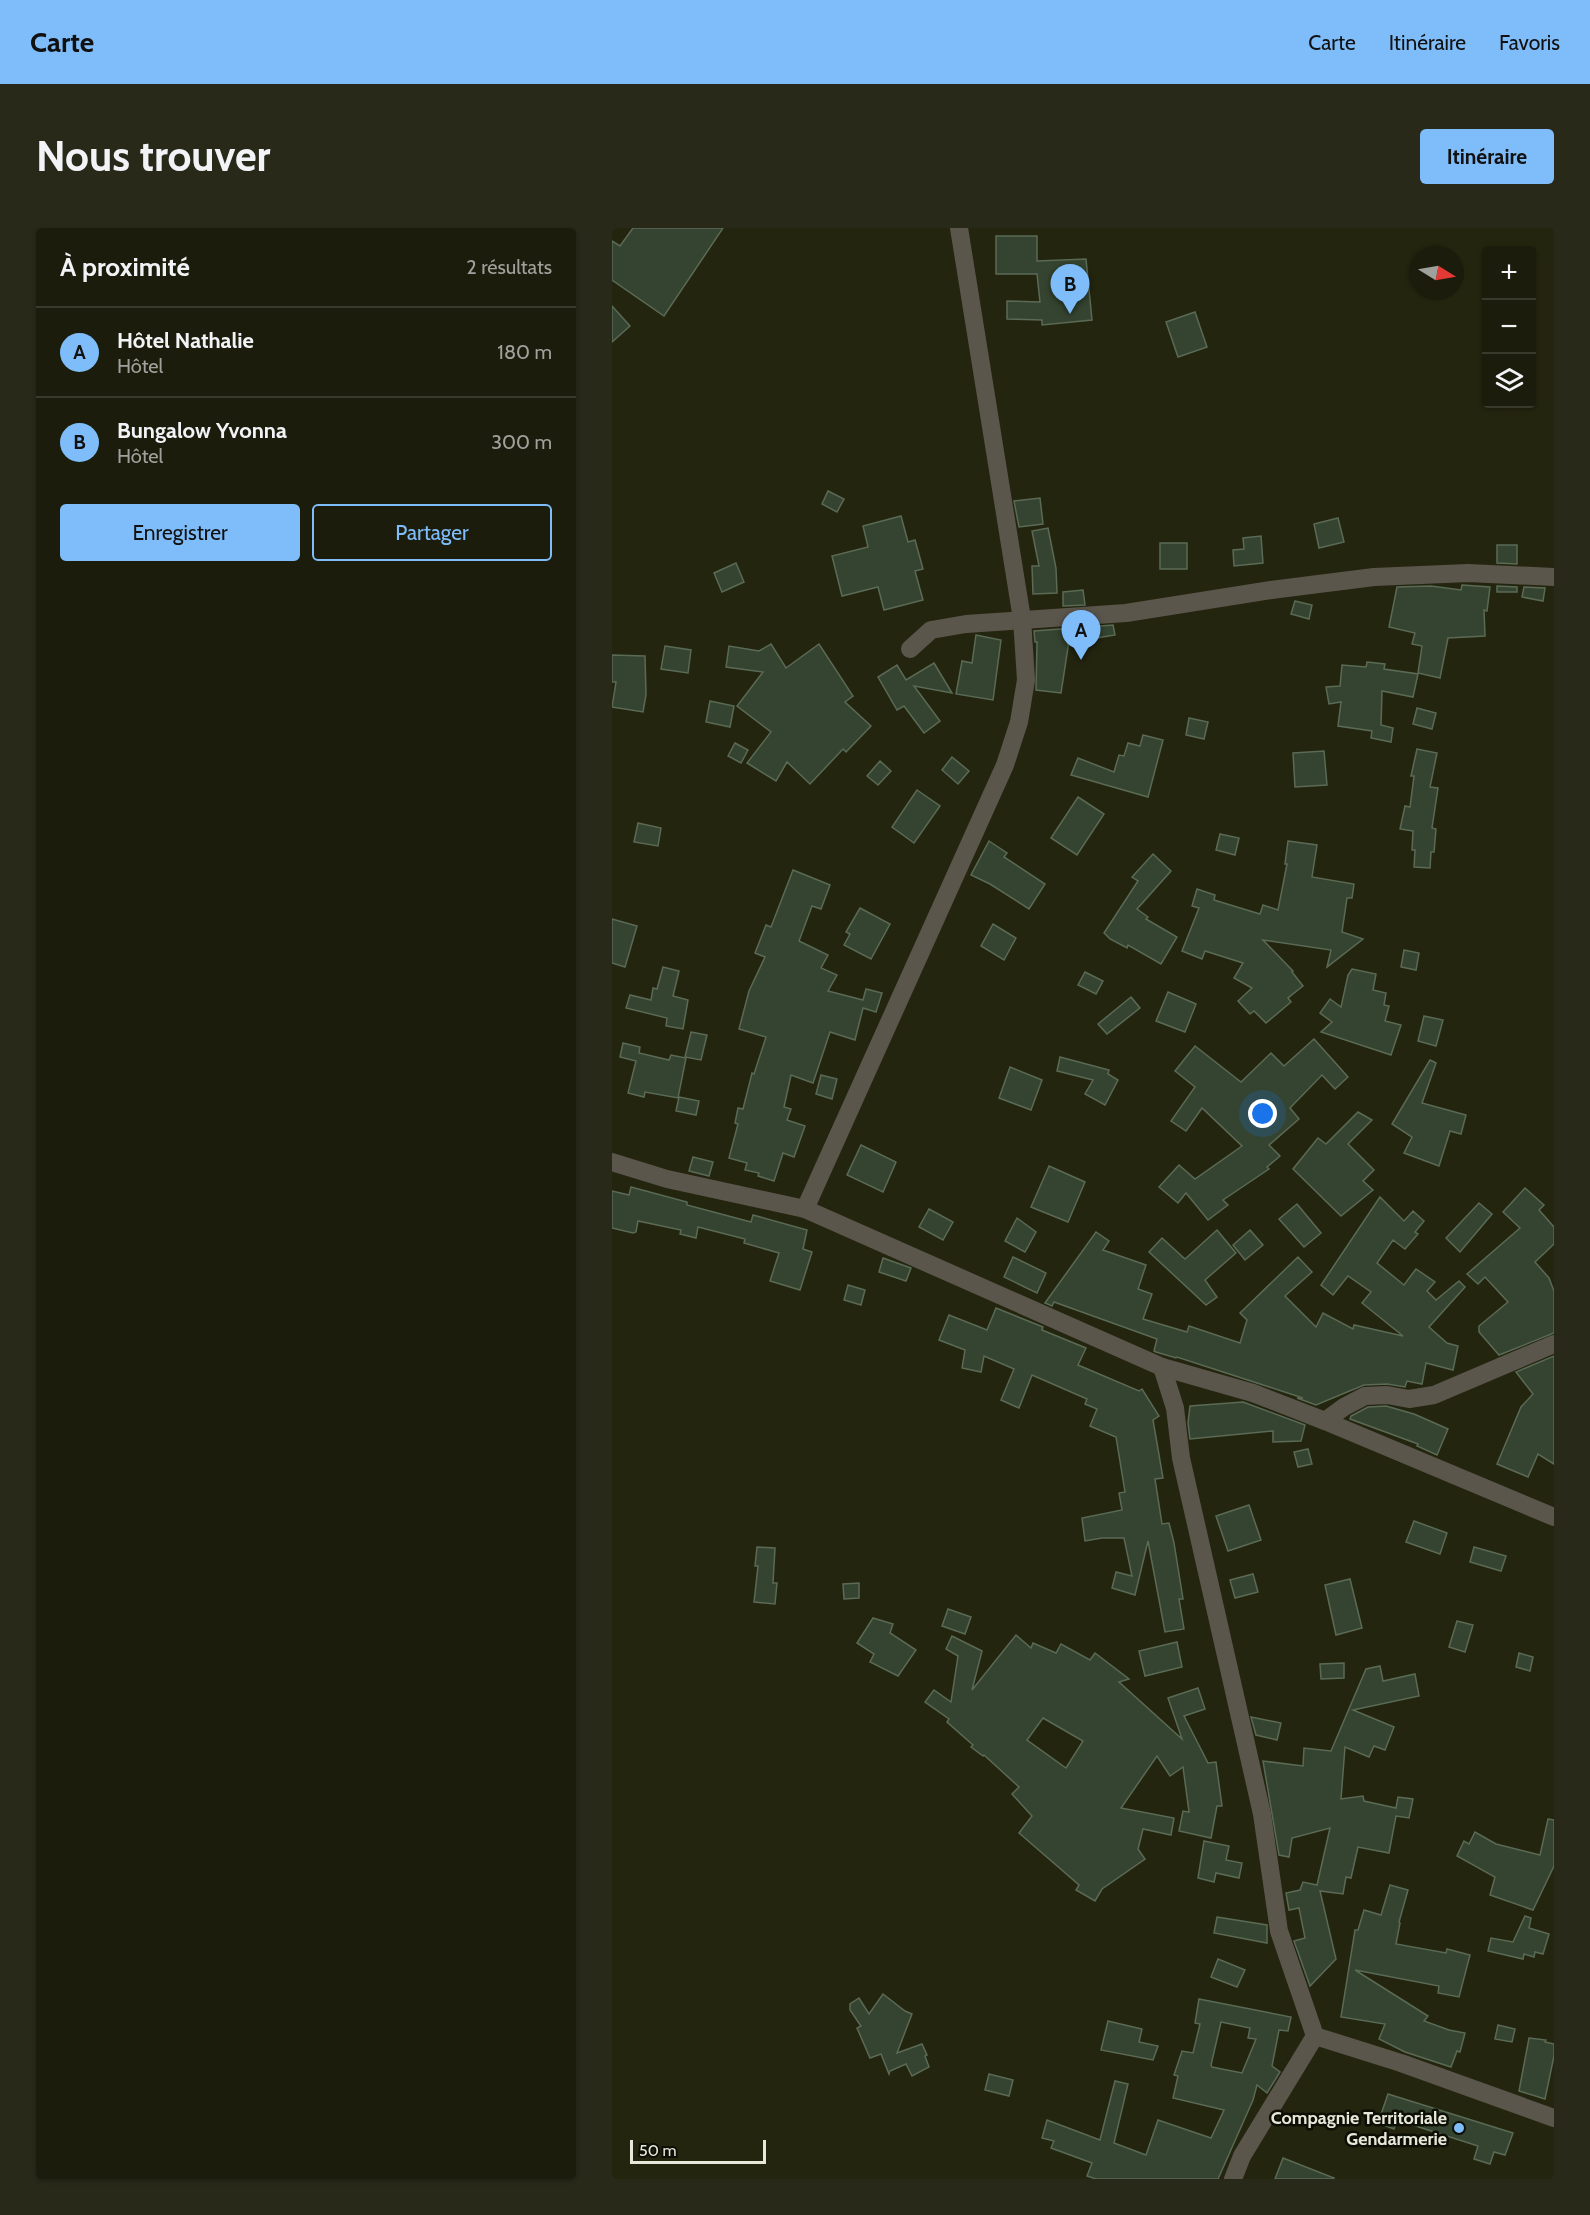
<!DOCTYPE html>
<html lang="fr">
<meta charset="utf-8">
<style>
:root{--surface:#1b1c0b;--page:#282919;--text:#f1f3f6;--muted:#a0a19d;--line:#393a2c;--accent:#7fbdfa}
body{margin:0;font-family:Cabin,sans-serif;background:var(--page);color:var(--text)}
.controls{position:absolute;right:18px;top:18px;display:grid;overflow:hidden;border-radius:6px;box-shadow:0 2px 4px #0004}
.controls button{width:54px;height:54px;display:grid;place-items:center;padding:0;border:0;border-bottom:2px solid var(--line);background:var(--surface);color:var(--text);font:30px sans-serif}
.compass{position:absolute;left:798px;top:18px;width:54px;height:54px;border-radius:50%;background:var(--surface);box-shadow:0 2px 4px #0004;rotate:101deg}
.scale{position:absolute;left:18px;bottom:15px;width:136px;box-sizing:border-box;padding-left:6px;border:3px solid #e7e8da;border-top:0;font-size:16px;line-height:21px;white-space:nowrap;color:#e7e8da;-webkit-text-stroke:4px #0d0e05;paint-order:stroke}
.you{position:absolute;left:651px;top:886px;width:21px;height:21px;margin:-15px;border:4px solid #fff;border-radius:50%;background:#1a73e8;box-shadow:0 0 0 9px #1a73e833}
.badge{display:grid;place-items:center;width:39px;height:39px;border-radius:50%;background:var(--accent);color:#111;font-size:20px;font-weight:700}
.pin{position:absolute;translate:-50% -50px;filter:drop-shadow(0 2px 3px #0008)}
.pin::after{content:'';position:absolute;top:32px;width:21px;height:18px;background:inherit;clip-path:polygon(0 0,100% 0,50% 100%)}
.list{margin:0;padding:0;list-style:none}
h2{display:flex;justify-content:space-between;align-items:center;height:78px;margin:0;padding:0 24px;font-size:26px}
h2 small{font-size:20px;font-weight:400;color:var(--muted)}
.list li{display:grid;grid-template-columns:39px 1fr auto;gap:18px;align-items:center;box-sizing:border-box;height:90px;padding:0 24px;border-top:2px solid var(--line)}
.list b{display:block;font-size:22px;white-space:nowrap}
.list p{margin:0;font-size:20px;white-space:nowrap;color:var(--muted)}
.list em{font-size:20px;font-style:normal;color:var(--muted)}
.actions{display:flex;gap:12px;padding:18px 24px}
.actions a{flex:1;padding:14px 0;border:2px solid var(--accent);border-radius:6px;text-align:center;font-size:21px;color:var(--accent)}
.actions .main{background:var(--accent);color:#111}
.icon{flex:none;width:33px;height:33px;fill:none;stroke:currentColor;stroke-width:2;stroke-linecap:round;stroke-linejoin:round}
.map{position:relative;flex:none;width:942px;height:1951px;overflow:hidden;border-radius:6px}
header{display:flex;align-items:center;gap:36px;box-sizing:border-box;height:84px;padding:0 30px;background:var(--accent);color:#111}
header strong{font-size:28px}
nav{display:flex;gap:33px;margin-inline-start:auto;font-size:21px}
.intro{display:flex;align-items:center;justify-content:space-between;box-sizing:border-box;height:144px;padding:0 36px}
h1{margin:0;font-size:42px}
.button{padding:15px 27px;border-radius:6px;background:var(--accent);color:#111;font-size:21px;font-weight:700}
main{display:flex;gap:36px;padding:0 36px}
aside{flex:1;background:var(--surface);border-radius:6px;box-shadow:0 2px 4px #0004}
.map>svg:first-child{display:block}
.building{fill:#354430;stroke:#5a6a55;stroke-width:1.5;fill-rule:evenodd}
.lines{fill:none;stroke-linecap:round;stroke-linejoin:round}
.minor{stroke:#5b564c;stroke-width:18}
.poi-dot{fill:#7fbdfa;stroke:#0d0e05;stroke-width:2}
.labels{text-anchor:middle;stroke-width:5;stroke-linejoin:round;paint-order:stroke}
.poi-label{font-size:18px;font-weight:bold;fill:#e7e8da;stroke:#0d0e05;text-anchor:end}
</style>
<header>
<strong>Carte</strong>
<nav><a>Carte</a><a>Itinéraire</a><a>Favoris</a></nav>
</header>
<div class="intro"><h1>Nous trouver</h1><a class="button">Itinéraire</a></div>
<main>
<aside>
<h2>À proximité<small>2 résultats</small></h2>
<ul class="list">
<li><span class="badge">A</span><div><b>Hôtel Nathalie</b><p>Hôtel</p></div><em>180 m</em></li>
<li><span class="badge">B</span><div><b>Bungalow Yvonna</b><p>Hôtel</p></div><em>300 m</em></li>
</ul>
<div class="actions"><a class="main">Enregistrer</a><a>Partager</a></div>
</aside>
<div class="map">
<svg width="942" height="1951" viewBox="0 0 942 1951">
<rect width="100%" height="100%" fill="#24250f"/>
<g class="building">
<polygon points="21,0 111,0 52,88 0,52 0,13 8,18"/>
<polygon points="384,8 425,8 425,33 474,31 480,92 430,97 430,92 395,91 395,73 428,74 425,46 384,46"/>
<polygon points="0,78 18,98 0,114"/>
<polygon points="583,84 595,119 566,129 554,94"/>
<polygon points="216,263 232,271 225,284 210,276"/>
<polygon points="428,270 431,296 407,299 402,273"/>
<polygon points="289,288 296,314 303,312 311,341 303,343 311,372 272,382 266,359 230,368 220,328 256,319 251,298"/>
<polygon points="726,290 732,314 707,320 702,296"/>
<polygon points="436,300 444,340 445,365 421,366 420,338 427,338 420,303"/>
<polygon points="649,308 651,335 622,338 621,322 632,321 631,310"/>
<rect x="548" y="315" width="27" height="26"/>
<polygon points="885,317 905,317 905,336 885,335"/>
<polygon points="124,335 132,354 110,364 102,345"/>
<polygon points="850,357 878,359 875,383 872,382 873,408 836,410 828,450 806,445 810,418 800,416 803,405 777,399 785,359 819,358 849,362"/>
<polygon points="885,358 905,359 905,364 885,364"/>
<polygon points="912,359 933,360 931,373 910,369"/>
<polygon points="471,362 473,377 451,378 451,364"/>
<polygon points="683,373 700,377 697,391 679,386"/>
<polygon points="501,397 503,407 479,411 479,412 457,413 449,465 424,462 425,414 423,414 422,403"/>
<polygon points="364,407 389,412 381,472 344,466 350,433 360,435"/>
<polygon points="159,416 174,440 207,416 241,468 233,474 259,498 234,524 231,521 198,556 175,534 164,553 135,535 159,504 125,478 151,444 114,439 117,418 147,423"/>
<polygon points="53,418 79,422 76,445 49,441"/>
<polygon points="0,427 33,428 34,467 31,484 0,479 4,454 0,454"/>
<polygon points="755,434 773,436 772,441 806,446 801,469 770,463 769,497 781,500 779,514 759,510 760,503 726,498 729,474 717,476 714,459 728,458 730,437 754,439"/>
<polygon points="322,435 340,465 302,458 328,493 312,505 292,478 285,482 266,449 285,437 294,452"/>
<polygon points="98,473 122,478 118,499 94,494"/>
<polygon points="805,480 824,485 820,501 801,496"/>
<polygon points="577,490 596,494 592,511 574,507"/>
<polygon points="531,507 551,512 536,569 459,547 466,530 502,544 507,527 512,528 516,515 528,518"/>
<polygon points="123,515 136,522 129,535 116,528"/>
<polygon points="805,521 825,525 818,559 826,560 820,600 824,601 822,624 819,624 818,640 802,639 803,622 800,622 801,603 788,601 793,578 798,579 802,548 799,548"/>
<polygon points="712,523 715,557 683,559 681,525"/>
<polygon points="340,529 357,543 346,556 330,542"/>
<polygon points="268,533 279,543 266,557 255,548"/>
<polygon points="305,562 328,578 302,615 280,599"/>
<polygon points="466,569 492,586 465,627 439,610"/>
<polygon points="26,595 49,600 46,618 22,614"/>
<polygon points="608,606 627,610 623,627 604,622"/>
<polygon points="377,613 395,625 392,629 433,656 417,681 378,656 359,647"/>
<polygon points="676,613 705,617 700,649 742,656 740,670 735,670 730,704 751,711 715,739 719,722 651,712 681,743 680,744 691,758 676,770 679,774 654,795 642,783 638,786 626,773 640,760 622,750 631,735 593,723 590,731 570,723 587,680 580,678 585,661 603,667 602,672 648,686 651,677 666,682 675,636 673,636"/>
<polygon points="541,626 559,643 525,681 536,689 534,691 565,709 549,736 516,717 515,720 498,711 492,705 526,653 520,649"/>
<polygon points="181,642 218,657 209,681 200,678 187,713 216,727 209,740 225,747 216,763 251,772 254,761 270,765 264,784 251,780 243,812 218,804 201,855 179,847 172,879 179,881 175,892 193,898 182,929 171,925 162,953 146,948 147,945 133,942 135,935 117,930 126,896 123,895 126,880 131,881 140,845 142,846 154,809 127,801 137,763 153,729 143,725 154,697 159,699"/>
<polygon points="248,680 278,696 259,731 232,717 238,706 234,704"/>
<polygon points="0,691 25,698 13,739 0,735"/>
<polygon points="381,696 404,710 392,732 369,718"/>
<polygon points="792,722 807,725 804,742 789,739"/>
<polygon points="51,739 67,743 61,768 76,772 71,801 54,798 55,790 14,780 18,767 39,772 41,760 45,761"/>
<polygon points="740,741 764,746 761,762 774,765 772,777 777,778 773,793 789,797 779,827 709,804 720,794 708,785 718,771 729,779 736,747"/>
<polygon points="473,744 491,753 484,766 466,757"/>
<polygon points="556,764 584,776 573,804 544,793"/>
<polygon points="519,769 528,780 495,806 486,796"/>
<polygon points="812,788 831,792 824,818 806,813"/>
<polygon points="79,804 95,807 89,832 73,829"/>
<polygon points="702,811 736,849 723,861 710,847 678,880 687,891 657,917 668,928 655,939 657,941 611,972 616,977 596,992 574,965 566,975 547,959 567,937 583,951 630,918 590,880 574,903 559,893 583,859 563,843 583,818 629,854 659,825 672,838"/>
<polygon points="11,815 28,819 27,825 57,832 59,827 74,830 66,870 33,864 32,869 16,865 24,833 8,829"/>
<polygon points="448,829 497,842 496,846 506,852 493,877 473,866 481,852 445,843"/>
<polygon points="818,832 824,835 810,875 854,887 849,906 838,903 827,938 792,925 800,909 780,896"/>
<polygon points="398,839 430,852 419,882 387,870"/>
<polygon points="209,847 225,851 220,871 204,866"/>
<polygon points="67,869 87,873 84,887 64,883"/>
<polygon points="746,884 760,892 736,916 762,942 751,953 761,962 729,988 681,941 706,910 714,916"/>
<polygon points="249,917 284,934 271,964 235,947"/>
<polygon points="81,929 101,934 97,948 77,943"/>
<polygon points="437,938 473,954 456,994 419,979"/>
<polygon points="19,959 75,974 75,977 139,994 141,987 195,1002 191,1021 200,1024 188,1062 158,1053 167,1025 132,1015 133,1011 86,999 84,1010 68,1006 69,1002 26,993 24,1004 21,1005 0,1000 0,963 17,967"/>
<polygon points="913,960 932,977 927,982 942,999 942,1016 923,1034 937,1050 942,1063 942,1105 887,1127 867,1104 867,1098 896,1074 873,1049 866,1056 855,1046 908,1000 891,984"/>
<polygon points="768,969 792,993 801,983 812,993 803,1004 806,1006 793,1021 781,1012 765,1035 792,1057 804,1041 823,1054 815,1063 824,1072 847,1053 853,1059 817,1099 835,1115 846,1118 841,1142 814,1135 810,1156 795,1153 793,1159 775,1156 752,1157 704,1177 685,1170 691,1170 565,1129 564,1130 544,1124 542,1123 545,1111 442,1074 440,1078 433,1075 484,1004 497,1013 491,1022 534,1037 526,1061 540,1066 531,1091 575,1104 577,1098 628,1115 635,1092 628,1085 686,1029 700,1044 673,1068 704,1099 711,1085 741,1101 742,1097 791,1108 750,1075 759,1064 736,1048 721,1067 709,1057"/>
<polygon points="867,975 880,986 848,1024 834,1010"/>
<polygon points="685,976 709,1005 692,1019 667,991"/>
<polygon points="317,981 341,994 331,1012 307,999"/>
<polygon points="405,990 424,1004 413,1024 393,1013"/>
<polygon points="605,1002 624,1025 593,1052 605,1069 594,1077 537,1024 550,1010 573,1031"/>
<polygon points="638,1002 651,1017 633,1032 621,1017"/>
<polygon points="401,1029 434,1045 425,1065 392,1049"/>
<polygon points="271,1030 299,1040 294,1053 267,1044"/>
<polygon points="236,1057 253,1062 249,1077 232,1072"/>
<polygon points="384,1080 431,1099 430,1102 474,1120 466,1137 527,1163 530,1161 547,1188 541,1192 551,1250 543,1251 550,1296 557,1295 562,1315 571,1371 567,1371 572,1401 553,1404 536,1313 523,1367 500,1360 504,1344 520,1348 512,1310 490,1310 473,1313 470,1290 510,1282 507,1265 513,1264 504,1209 478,1198 485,1181 473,1176 475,1171 420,1147 407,1180 389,1172 402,1141 372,1128 369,1144 350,1140 353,1122 327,1112 337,1087 375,1102"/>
<polygon points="942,1128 942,1236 926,1226 916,1249 885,1236 909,1179 921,1166 904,1144"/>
<polygon points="631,1174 693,1197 689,1213 661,1214 661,1203 578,1211 576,1195 578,1178"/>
<polygon points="774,1178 802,1186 836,1201 825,1227 805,1218 806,1216 738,1191 739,1188 756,1179"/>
<polygon points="696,1221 700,1236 686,1239 682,1224"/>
<polygon points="637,1277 649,1312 616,1323 604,1288"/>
<polygon points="802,1293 835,1305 828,1326 794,1314"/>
<polygon points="145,1319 163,1320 161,1355 165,1355 163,1376 142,1374 146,1338 143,1338"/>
<polygon points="862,1319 894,1328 889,1343 858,1334"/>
<polygon points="641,1346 646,1364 623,1370 618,1352"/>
<polygon points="738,1351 750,1400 724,1407 713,1357"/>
<polygon points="247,1355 247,1370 232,1371 231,1356"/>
<polygon points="336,1381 359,1389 353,1406 330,1398"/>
<polygon points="261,1390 281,1396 278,1405 304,1422 286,1448 258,1434 262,1426 245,1415"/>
<polygon points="845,1393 861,1397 853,1424 837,1419"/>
<path d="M404 1407 419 1420 421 1415 444 1425 449 1416 478 1432 483 1425 517 1451 507 1454 570 1511 556 1470 586 1460 593 1481 572 1488 596 1535 604 1534 610 1578H605L599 1610 567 1603 571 1583 577 1584 571 1539 558 1548 545 1528 509 1580 562 1590 559 1607 531 1601 526 1621 533 1631 490 1661 483 1673 464 1662 467 1657 407 1605 420 1588 400 1566 407 1559 372 1527 371 1528 359 1519 361 1517 335 1494 337 1491 313 1474 322 1462 339 1474 346 1428 334 1421 340 1408 370 1423 360 1462ZM431 1490 471 1513 454 1540 415 1512Z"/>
<polygon points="565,1414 570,1439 533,1448 527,1423"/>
<polygon points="907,1425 921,1429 918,1443 904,1439"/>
<polygon points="732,1435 732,1450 709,1451 708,1436"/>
<polygon points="768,1438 771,1453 803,1446 807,1468 741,1482 782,1499 773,1522 762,1518 757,1529 733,1519 729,1571 751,1568 752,1573 784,1580 786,1569 801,1571 797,1590 784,1588 777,1625 746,1619 739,1650 734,1649 731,1666 708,1663 724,1731 698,1758 682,1713 693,1710 687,1680 677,1682 674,1665 688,1662 691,1654 705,1657 718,1600 680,1610 677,1629 667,1627 651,1533 691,1538 692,1520 719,1523 754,1441"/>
<polygon points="639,1489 669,1495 665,1512 644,1507"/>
<polygon points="936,1591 942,1592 942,1638 921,1682 878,1667 883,1649 845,1628 852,1613 857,1616 863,1604 884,1616 928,1627"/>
<polygon points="592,1613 617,1618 614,1632 630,1635 627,1650 604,1645 602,1654 586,1650"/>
<polygon points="778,1657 796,1662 787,1694 788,1695 784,1716 834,1725 835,1721 858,1727 847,1769 826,1765 827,1758 743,1742 816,1788 812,1793 837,1802 853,1805 848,1824 845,1823 839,1839 793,1824 767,1811 773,1796 729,1789 743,1702 746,1702 752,1682 769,1687"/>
<polygon points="913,1688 919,1690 917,1700 937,1706 931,1726 923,1724 922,1729 912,1726 911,1731 876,1723 879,1710 901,1714"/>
<polygon points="605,1689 655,1697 655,1715 602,1705"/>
<polygon points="606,1731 633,1742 625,1759 599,1749"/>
<polygon points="271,1766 293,1783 300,1786 285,1825 310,1816 315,1827 313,1828 317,1839 300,1848 294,1836 278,1843 277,1846 269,1826 258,1830 245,1800 249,1798 238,1782 238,1776 247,1770 257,1786"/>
<path d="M587 1771 679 1789 676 1803 667 1802 660 1838 668 1844 655 1865 645 1857 641 1872 606 1951H484L475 1948 480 1935 439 1920 442 1913 430 1910 435 1892 488 1912 503 1853 516 1856 502 1915 534 1927 546 1892 599 1910 612 1882 561 1870 566 1848 562 1847 570 1823 581 1825 588 1796 583 1795ZM609 1794 638 1800 636 1810 644 1811 630 1845 600 1839 599 1837Z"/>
<polygon points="496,1793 530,1801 527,1814 546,1818 541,1832 489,1822"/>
<polygon points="886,1797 903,1801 900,1814 883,1811"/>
<polygon points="917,1810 934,1812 933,1814 942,1816 942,1828 933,1871 907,1863"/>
<polygon points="377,1846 401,1852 397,1868 373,1862"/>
<polygon points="776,1866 901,1905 893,1927 882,1924 878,1936 862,1931 866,1918 785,1892 782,1901 766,1895"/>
<polygon points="671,1930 722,1950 721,1951 663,1951"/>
</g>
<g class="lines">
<g class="minor">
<polyline points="298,421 319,402 354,396 514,385 659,362 762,349 856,345 942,349"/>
<polyline points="0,934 55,951 193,981 550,1139 641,1165 713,1193 942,1289"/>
<polyline points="193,981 393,537 407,494 414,452 410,391 347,0"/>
<polyline points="550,1139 563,1180 569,1230 650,1586 667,1703 703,1808 789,1835 942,1890"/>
<polyline points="713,1193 732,1179 753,1168 775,1167 797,1171 822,1167 942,1116"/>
<polyline points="621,1951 630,1928 703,1808"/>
</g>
</g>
<circle class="poi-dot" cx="847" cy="1900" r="6"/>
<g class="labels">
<g class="poi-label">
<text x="835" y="1896">Compagnie Territoriale<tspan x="835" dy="21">Gendarmerie</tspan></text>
</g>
</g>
</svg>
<div class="controls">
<button>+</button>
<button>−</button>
<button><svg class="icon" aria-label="layers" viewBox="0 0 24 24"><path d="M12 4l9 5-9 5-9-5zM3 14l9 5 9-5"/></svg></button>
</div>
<svg class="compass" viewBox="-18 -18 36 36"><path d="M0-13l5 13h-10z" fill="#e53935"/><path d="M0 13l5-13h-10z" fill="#a0a19d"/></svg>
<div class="scale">50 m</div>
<div class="you"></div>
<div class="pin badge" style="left:469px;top:432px">A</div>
<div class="pin badge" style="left:458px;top:86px">B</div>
</div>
</main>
